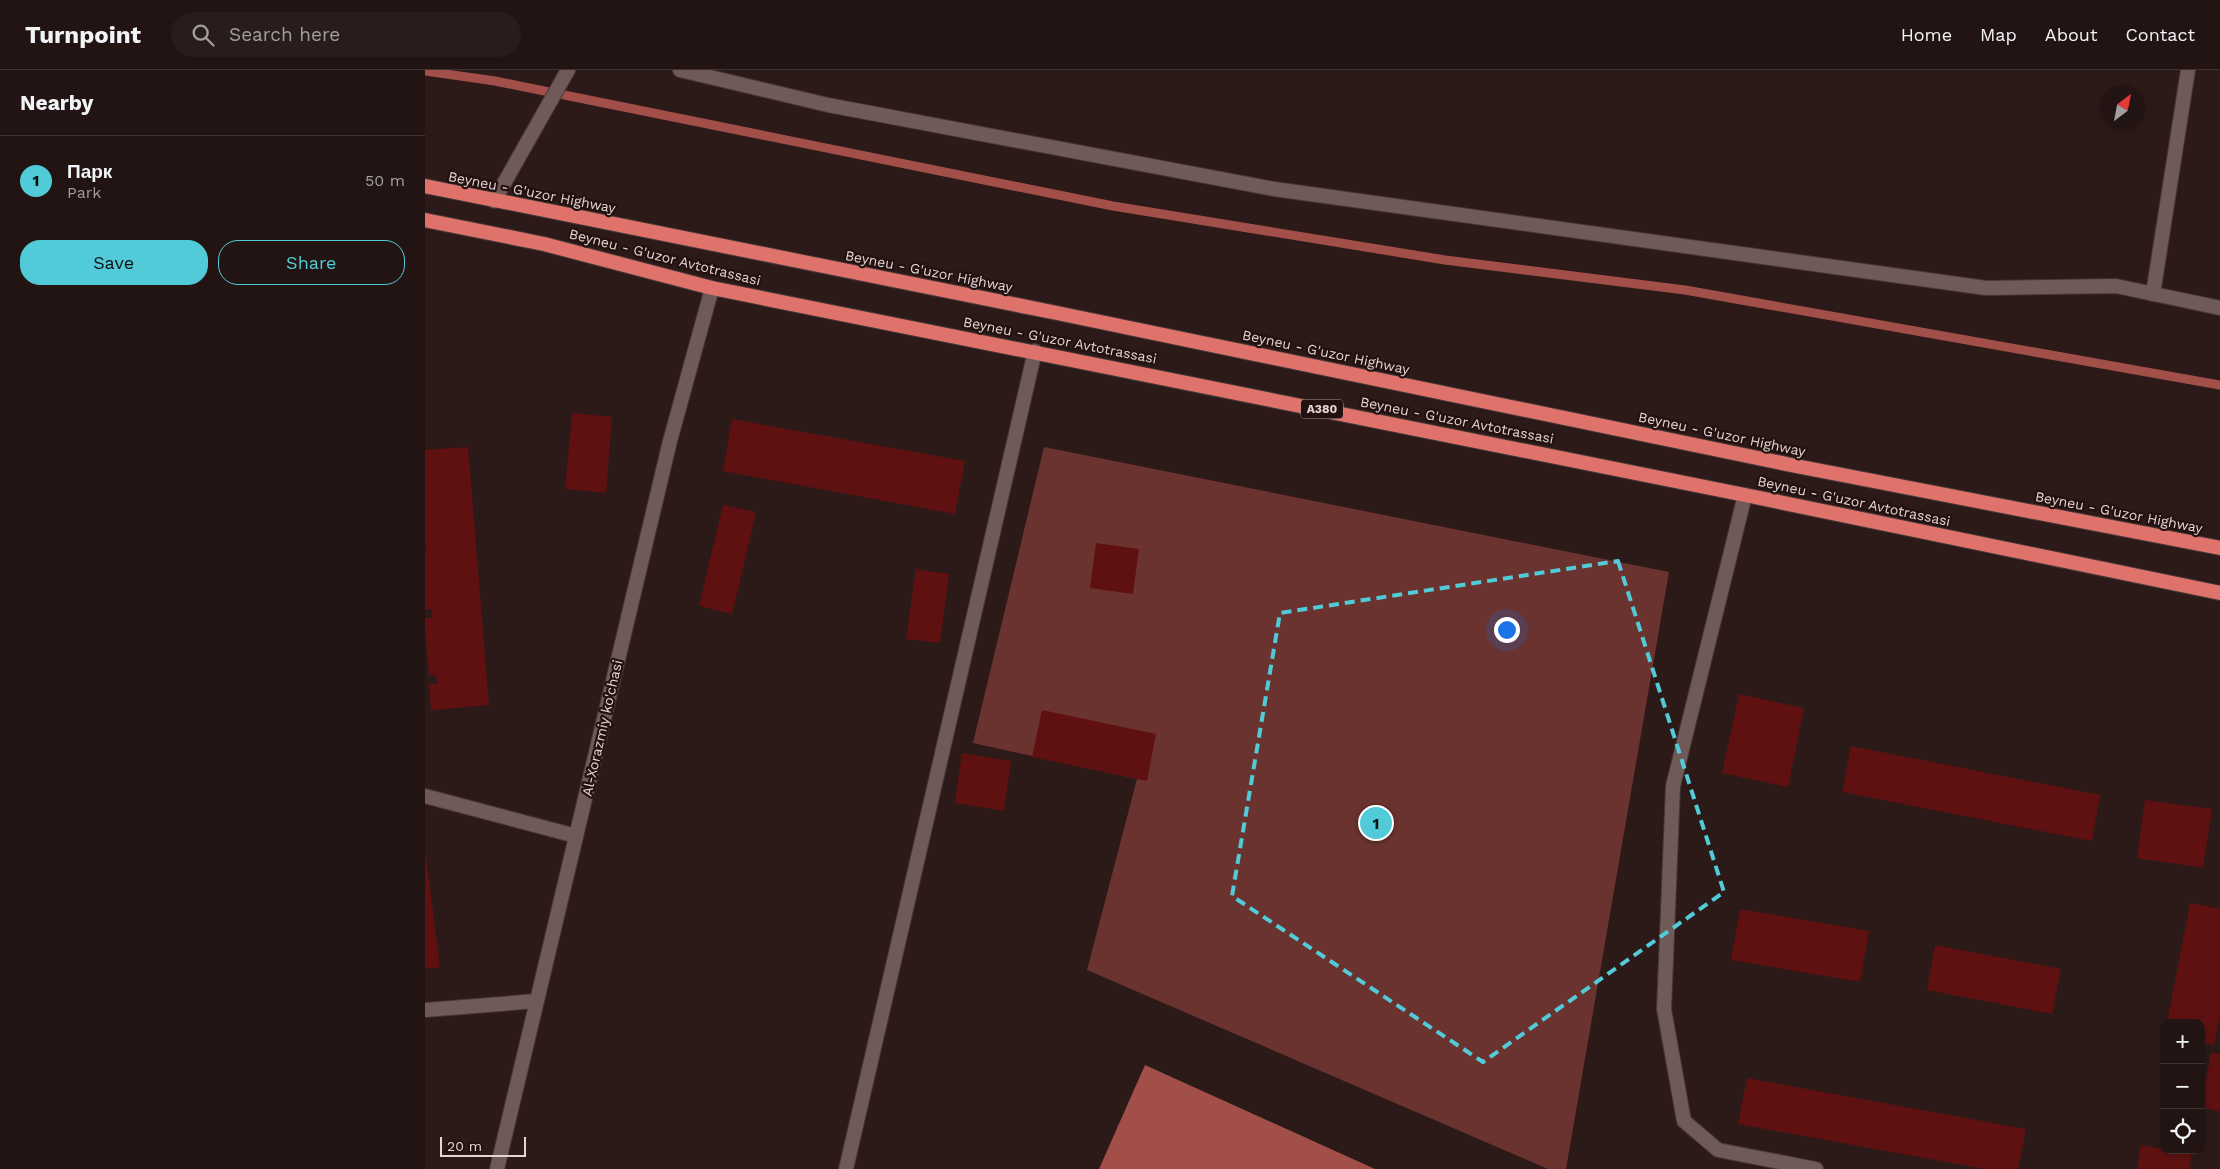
<!DOCTYPE html>
<meta charset="utf-8">
<style>
:root{--surface:#211412;--page:#291d1b;--text:#f1f3f6;--muted:#a29e9f;--line:#3e3332;--accent:#52cbd9}
body{margin:0;font-family:"Work Sans",sans-serif;background:var(--page);color:var(--text)}
.controls{position:absolute;right:15px;bottom:15px;display:grid;overflow:hidden;border-radius:10px;box-shadow:0 2px 8px #0003}
.controls button{width:45px;height:45px;display:grid;place-items:center;padding:0;border:0;border-bottom:1px solid var(--line);background:var(--surface);color:var(--text);font:25px sans-serif}
.compass{position:absolute;left:1675px;top:15px;width:45px;height:45px;border-radius:50%;background:var(--surface);box-shadow:0 2px 8px #0003;rotate:32deg}
.scale{position:absolute;left:15px;bottom:12px;width:86px;box-sizing:border-box;padding-left:5px;border:2px solid #e3d5d4;border-top:0;font-size:14px;line-height:18px;white-space:nowrap;color:#e3d5d4;-webkit-text-stroke:4px #22110f;paint-order:stroke}
.you{position:absolute;left:1081px;top:559px;width:18px;height:18px;margin:-12px;border:4px solid #fff;border-radius:50%;background:#1a73e8;box-shadow:0 0 0 8px #1a73e833}
.badge{display:grid;place-items:center;width:32px;height:32px;border-radius:50%;background:var(--accent);color:#111;font-size:16px;font-weight:700}
.pin{position:absolute;translate:-50% -50%;border:2px solid #fff;box-shadow:0 1px 5px #0006}
.list{margin:0;padding:0;list-style:none}
h2{display:flex;justify-content:space-between;align-items:center;height:65px;margin:0;padding:0 20px;font-size:21px}
h2 small{font-size:16px;font-weight:400;color:var(--muted)}
.list li{display:grid;grid-template-columns:32px 1fr auto;gap:15px;align-items:center;box-sizing:border-box;height:90px;padding:0 20px;border-top:1px solid var(--line)}
.list b{display:block;font-size:19px;white-space:nowrap}
.list p{margin:0;font-size:16px;white-space:nowrap;color:var(--muted)}
.list em{font-size:16px;font-style:normal;color:var(--muted)}
.actions{display:flex;gap:10px;padding:15px 20px}
.actions a{flex:1;padding:11px 0;border:1px solid var(--accent);border-radius:20px;text-align:center;font-size:18px;color:var(--accent)}
.actions .main{background:var(--accent);color:#111}
.icon{flex:none;width:28px;height:28px;fill:none;stroke:currentColor;stroke-width:2;stroke-linecap:round;stroke-linejoin:round}
.map{position:relative;flex:none;width:1795px;height:1099px;overflow:hidden}
header{display:flex;align-items:center;gap:30px;box-sizing:border-box;height:70px;padding:0 25px;background:var(--surface);border-bottom:1px solid var(--line)}
header strong{font-size:24px}
nav{display:flex;gap:28px;margin-inline-start:auto;font-size:18px}
.search{width:350px;height:45px;background:var(--page);display:flex;align-items:center;gap:12px;box-sizing:border-box;padding:0 18px;border-radius:28px;color:var(--muted);font-size:19px}
main{display:flex}
aside{flex:1;background:var(--surface)}
.map>svg:first-child{display:block}
.green{fill:#6b332f}
.water{fill:#a24f49}
.lines{fill:none;stroke-linecap:round;stroke-linejoin:round}
.stream{stroke:#a24f49;stroke-width:9}
.building{fill:#5f1111}
.service-casing{stroke:#463736;stroke-width:16}
.minor-casing{stroke:#463736;stroke-width:16}
.tertiary-casing{stroke:#463736;stroke-width:16}
.trunk-casing{stroke:#463736;stroke-width:16}
.service{stroke:#705a57;stroke-width:14}
.minor{stroke:#705a57;stroke-width:14}
.tertiary{stroke:#705a57;stroke-width:14}
.trunk{stroke:#df736b;stroke-width:14}
.marked{fill:none;stroke:#52cbd9;stroke-width:4;stroke-dasharray:10 6;stroke-linejoin:round}
.labels{text-anchor:middle;stroke-width:4.5;stroke-linejoin:round;paint-order:stroke}
.shield{fill:#22110f;stroke:#a99a99;stroke-width:1}
.shield-label{font-size:12px;font-weight:bold;fill:#e3d5d4}
.street-label{font-size:14px;fill:#e3d5d4;stroke:#22110f}
</style>
<header>
<strong>Turnpoint</strong>
<div class="search"><svg class="icon" aria-label="search" viewBox="0 0 24 24"><circle cx="10" cy="10" r="6"/><path d="M15 15l6 6"/></svg>Search here</div>
<nav><a>Home</a><a>Map</a><a>About</a><a>Contact</a></nav>
</header>
<main>
<aside>
<h2>Nearby<small></small></h2>
<ul class="list">
<li><span class="badge">1</span><div><b>Парк</b><p>Park</p></div><em>50 m</em></li>
</ul>
<div class="actions"><a class="main">Save</a><a>Share</a></div>
</aside>
<div class="map">
<svg width="1795" height="1099" viewBox="0 0 1795 1099">
<rect width="100%" height="100%" fill="#2c1a18"/>
<polygon class="green" points="619,377 1244,502 1141,1099 1123,1099 662,900 712,709 548,673"/>
<polygon class="water" points="720,995 950,1099 674,1099"/>
<g class="lines">
<polyline class="stream" points="0,1 70,11 688,136 1020,190 1260,220 1795,315"/>
</g>
<g class="building">
<polygon points="147,343 187,347 181,423 140,419"/>
<polygon points="307,349 540,391 530,444 298,401"/>
<polygon points="43,377 64,635 6,640 4,614 12,614 11,605 4,605 0,558 0,548 7,548 6,539 0,540 0,480 2,480 0,472 0,380"/>
<polygon points="298,435 331,442 307,544 274,536"/>
<polygon points="671,473 714,479 708,524 665,518"/>
<polygon points="491,499 524,504 515,573 481,569"/>
<polygon points="1314,624 1379,638 1363,717 1297,703"/>
<polygon points="617,640 731,664 722,711 607,687"/>
<polygon points="1426,676 1675,725 1667,771 1417,722"/>
<polygon points="537,683 586,691 579,741 530,733"/>
<polygon points="1720,730 1787,739 1778,798 1712,788"/>
<polygon points="1,786 15,897 0,899 0,787"/>
<polygon points="1765,833 1795,839 1795,943 1789,975 1776,973 1776,953 1742,953"/>
<polygon points="1315,839 1444,861 1435,912 1306,890"/>
<polygon points="1510,875 1636,899 1627,944 1502,920"/>
<polygon points="1786,983 1795,984 1795,1041 1776,1038"/>
<polygon points="1322,1008 1601,1059 1593,1099 1560,1099 1313,1054"/>
<polygon points="1716,1075 1767,1084 1764,1099 1712,1099"/>
</g>
<g class="lines">
<defs>
<g id="service">
<polyline points="255,0 403,35 849,119 1561,218 1691,216 1795,238"/>
<polyline points="1728,224 1763,0"/>
<polyline points="1320,425 1248,716 1239,939 1259,1051 1293,1080 1391,1099"/>
<polyline points="0,726 151,766"/>
<polyline points="0,940 112,931"/>
</g>
<polyline id="minor" points="421,1099 610,281"/>
<g id="tertiary">
<polyline points="69,131 143,0"/>
<polyline points="72,1099 245,371 287,218"/>
</g>
<g id="trunk">
<polyline points="0,116 632,243 1371,396 1795,478"/>
<polyline points="0,150 119,174 287,218 1320,425 1795,523"/>
</g>
</defs>
<use href="#service" class="service-casing"/>
<use href="#minor" class="minor-casing"/>
<use href="#tertiary" class="tertiary-casing"/>
<use href="#trunk" class="trunk-casing"/>
<use href="#service" class="service"/>
<use href="#minor" class="minor"/>
<use href="#tertiary" class="tertiary"/>
<use href="#trunk" class="trunk"/>
</g>
<path class="marked" d="M1193 491 1299 822 1058 992 807 826 855 543Z"/>
<g class="labels">
<rect class="shield" x="876" y="329.5" width="42" height="19" rx="4"/>
<g class="shield-label">
<text x="897" y="343">A380</text>
</g>
<g class="street-label">
<text transform="translate(107 122) rotate(11)" y="5">Beyneu - G'uzor Highway</text>
<text transform="translate(240 187) rotate(14)" y="5">Beyneu - G'uzor Avtotrassasi</text>
<text transform="translate(504 201) rotate(11)" y="5">Beyneu - G'uzor Highway</text>
<text transform="translate(635 270) rotate(11)" y="5">Beyneu - G'uzor Avtotrassasi</text>
<text transform="translate(901 282) rotate(12)" y="5">Beyneu - G'uzor Highway</text>
<text transform="translate(1032 350) rotate(11)" y="5">Beyneu - G'uzor Avtotrassasi</text>
<text transform="translate(1297 364) rotate(12)" y="5">Beyneu - G'uzor Highway</text>
<text transform="translate(1429 431) rotate(12)" y="5">Beyneu - G'uzor Avtotrassasi</text>
<text transform="translate(1694 442) rotate(11)" y="5">Beyneu - G'uzor Highway</text>
<text transform="translate(177 658) rotate(-77)" y="5">Al-Xorazmiy ko'chasi</text>
</g>
</g>
</svg>
<div class="controls">
<button>+</button>
<button>−</button>
<button><svg class="icon" aria-label="locate" viewBox="0 0 24 24"><circle cx="12" cy="12" r="6"/><path d="M12 2v4M12 18v4M2 12h4M18 12h4"/></svg></button>
</div>
<svg class="compass" viewBox="-18 -18 36 36"><path d="M0-13l5 13h-10z" fill="#e53935"/><path d="M0 13l5-13h-10z" fill="#a29e9f"/></svg>
<div class="scale">20 m</div>
<div class="you"></div>
<div class="pin badge" style="left:951px;top:753px">1</div>
</div>
</main>
